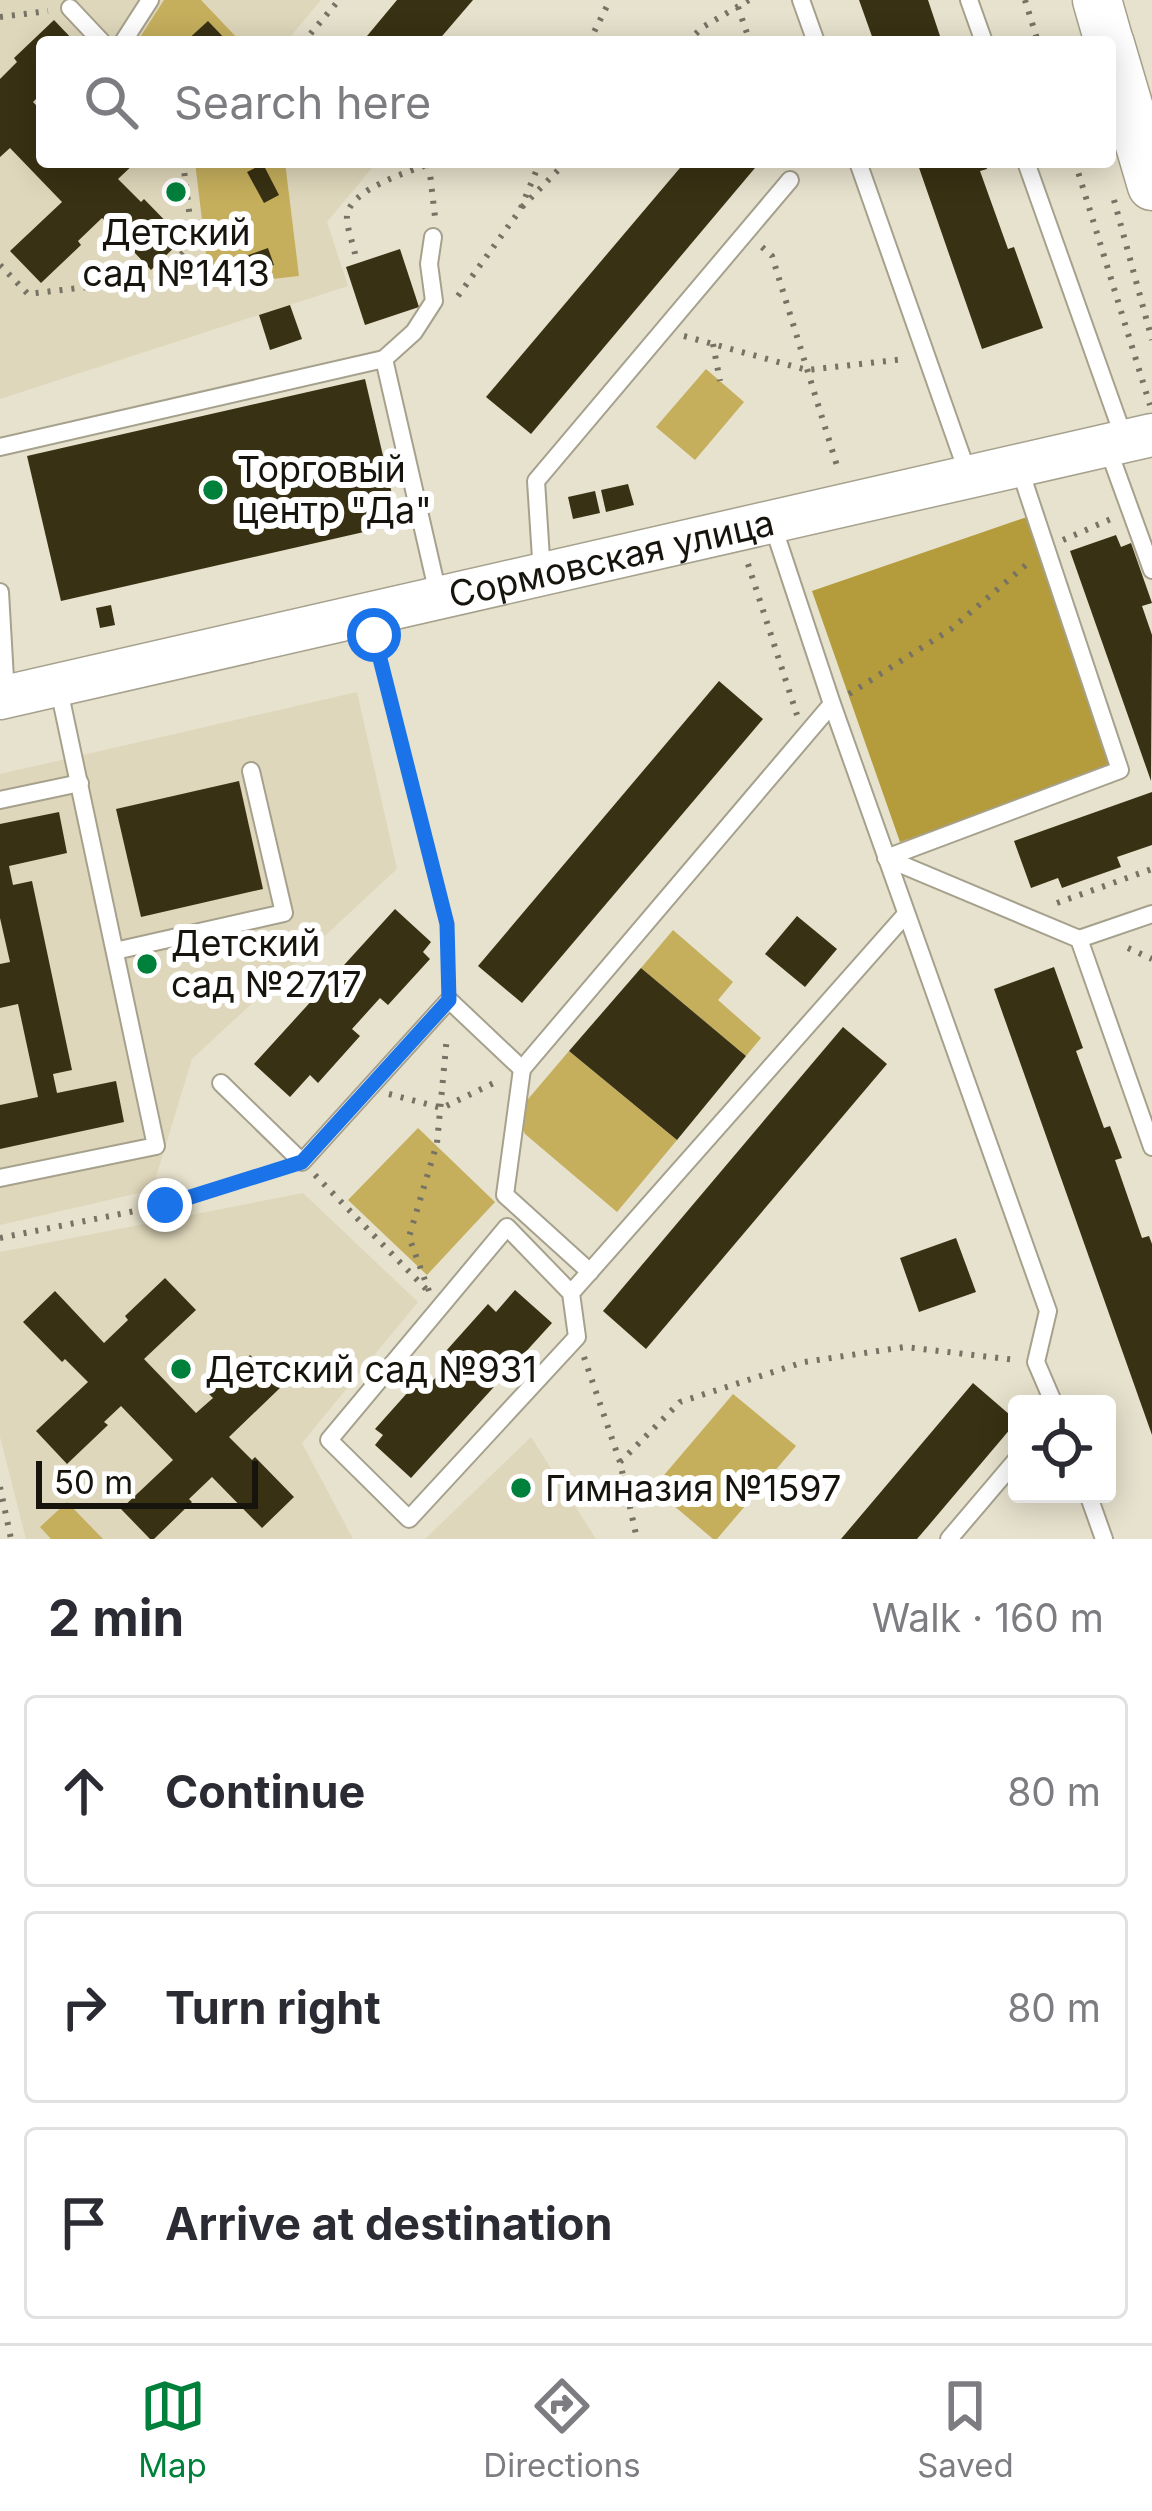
<!DOCTYPE html>
<meta charset="utf-8">
<style>
:root{--surface:#fff;--page:#f2f2f3;--text:#2b2b33;--muted:#7c7c81;--line:#e1e1e2;--accent:#00813b}
body{margin:0;font-family:Inter,sans-serif;background:var(--page);color:var(--text)}
.controls{position:absolute;right:36px;bottom:36px;display:grid;overflow:hidden;border-radius:12px;box-shadow:0 6px 30px #0003}
.controls button{width:108px;height:108px;display:grid;place-items:center;padding:0;border:0;border-bottom:3px solid var(--line);background:var(--surface);color:var(--text);font:60px sans-serif}
.scale{position:absolute;left:36px;bottom:30px;width:222px;box-sizing:border-box;padding-left:12px;border:6px solid #17140d;border-top:0;font-size:33px;line-height:42px;white-space:nowrap;color:#17140d;-webkit-text-stroke:9px #fff;paint-order:stroke}
.stop{position:absolute;width:36px;height:36px;margin:-27px;border:9px solid #1a73e8;border-radius:50%;background:#fff}
.stop.end{background:#1a73e8;border-color:#fff;box-shadow:0 3px 12px #0008}
.list{margin:0;padding:0;list-style:none}
h2{display:flex;justify-content:space-between;align-items:center;height:156px;margin:0;padding:0 48px;font-size:51px}
h2 small{font-size:39px;font-weight:400;color:var(--muted)}
.list li{display:grid;grid-template-columns:78px 1fr auto;gap:36px;align-items:center;box-sizing:border-box;height:192px;margin:0 24px 24px;padding:0 24px;border:3px solid var(--line);border-radius:12px}
.list b{display:block;font-size:45px;white-space:nowrap}
.list em{font-size:39px;font-style:normal;color:var(--muted)}
.icon{flex:none;width:66px;height:66px;fill:none;stroke:currentColor;stroke-width:2;stroke-linecap:round;stroke-linejoin:round}
.map{position:relative;flex:none;width:1152px;height:1539px;overflow:hidden}
.search{position:absolute;background:var(--surface);box-shadow:0 6px 30px #0003;left:36px;right:36px;top:36px;height:132px;display:flex;align-items:center;gap:30px;box-sizing:border-box;padding:0 42px;border-radius:12px;color:var(--muted);font-size:45px}
.sheet{height:804px;background:var(--surface)}
nav{display:flex;justify-content:space-around;align-items:center;box-sizing:border-box;height:168px;border-top:3px solid var(--line);background:var(--surface);font-size:33px;color:var(--muted)}
nav a{display:grid;justify-items:center;gap:6px}
nav .on{color:var(--accent)}
.map>svg:first-child{display:block}
.built{fill:#dfd7bb}
.green{fill:#c5af5d}
.forest{fill:#b49b3b}
.building{fill:#393113}
.lines{fill:none;stroke-linecap:round;stroke-linejoin:round}
.service-casing{stroke:#a6a18d;stroke-width:20}
.tertiary-casing{stroke:#a6a18d;stroke-width:45}
.secondary-casing{stroke:#a6a18d;stroke-width:51}
.path{stroke:#767264;stroke-width:6;stroke-dasharray:3 9;stroke-linecap:butt}
.service{stroke:#fff;stroke-width:16}
.tertiary{stroke:#fff;stroke-width:42}
.secondary{stroke:#fff;stroke-width:48}
.route{stroke:#1a73e8;stroke-width:15}
.poi-dot{fill:#00813b;stroke:#fff;stroke-width:4.5}
.labels{text-anchor:middle;stroke-width:12;stroke-linejoin:round;paint-order:stroke}
.poi-label{font-size:36px;fill:#17140d;stroke:#fff;text-anchor:start}
.street-label{font-size:36px;fill:#17140d;stroke:#fff}
</style>
<div class="map">
<svg width="1152" height="1539" viewBox="0 0 1152 1539">
<rect width="100%" height="100%" fill="#e7e2cd"/>
<g class="built">
<polygon points="0,0 321,0 286,42 42,42 42,162 377,162 327,222 348,286 0,399"/>
<polygon points="357,692 397,869 192,1059 152,1190 0,1225 0,774"/>
<polygon points="303,1193 418,1302 302,1443 353,1539 26,1539 0,1437 0,1252"/>
<polygon points="531,1437 596,1539 425,1539"/>
</g>
<g class="green">
<polygon points="164,0 201,0 241,42 137,42"/>
<polygon points="195,162 285,162 299,276 210,286"/>
<polygon points="706,369 744,402 695,460 656,427"/>
<polygon points="673,930 733,982 718,1000 761,1038 746,1056 641,968"/>
<polygon points="569,1051 677,1140 617,1212 525,1134 517,1112"/>
<polygon points="418,1128 495,1202 427,1275 348,1200"/>
<polygon points="733,1394 796,1446 717,1539 713,1539 653,1488"/>
<polygon points="67,1502 103,1539 51,1539 40,1527"/>
</g>
<polygon class="forest" points="1027,517 1115,768 900,842 812,591"/>
<g class="building">
<polygon points="397,0 473,0 437,42 362,42"/>
<polygon points="859,0 928,0 942,42 874,42"/>
<polygon points="54,20 75,42 42,42 42,93 33,102 42,111 42,162 136,162 118,179 141,202 144,199 183,239 151,270 102,218 78,241 81,245 41,283 10,251 62,202 10,148 0,157 0,79 17,62 14,58"/>
<polygon points="208,21 228,42 185,42"/>
<polygon points="685,162 760,162 531,434 486,397"/>
<polygon points="917,162 985,162 987,169 980,171 1008,249 1014,247 1043,328 982,349"/>
<polygon points="263,164 279,195 264,203 247,172"/>
<polygon points="268,248 274,265 240,276 235,260"/>
<polygon points="400,249 419,307 365,325 346,267"/>
<polygon points="290,305 302,339 270,350 259,315"/>
<polygon points="365,379 399,524 61,601 27,456"/>
<polygon points="628,484 634,505 606,512 601,490"/>
<polygon points="595,491 600,513 573,519 568,497"/>
<polygon points="1116,535 1121,547 1131,543 1152,603 1142,606 1152,635 1151,781 1070,551"/>
<polygon points="111,605 115,625 100,628 96,608"/>
<polygon points="719,681 763,719 522,1003 478,966"/>
<polygon points="239,781 263,889 141,917 116,809"/>
<polygon points="1152,792 1152,845 1117,857 1121,867 1084,880 1062,888 1058,878 1031,888 1014,841"/>
<polygon points="59,812 67,853 9,866 13,885 32,881 72,1070 53,1074 57,1093 116,1081 124,1122 0,1149 0,1105 38,1097 18,1004 0,1008 0,964 10,962 0,918 0,824"/>
<polygon points="395,909 431,942 423,952 430,959 388,1005 380,998 352,1029 360,1036 318,1083 310,1075 290,1097 254,1064"/>
<polygon points="797,916 837,949 805,987 765,954"/>
<polygon points="1054,967 1083,1048 1076,1051 1104,1128 1110,1126 1122,1158 1115,1160 1142,1238 1149,1236 1152,1244 1152,1435 994,989"/>
<polygon points="641,968 746,1056 677,1140 569,1051"/>
<polygon points="843,1027 887,1064 646,1349 603,1311"/>
<polygon points="956,1238 976,1292 919,1312 900,1258"/>
<polygon points="165,1278 196,1310 144,1359 196,1413 213,1398 209,1394 250,1355 281,1387 229,1437 252,1460 255,1457 294,1497 262,1528 212,1477 189,1499 192,1502 154,1539 150,1539 121,1509 173,1460 121,1406 104,1422 108,1425 67,1464 36,1431 88,1382 65,1359 62,1362 23,1322 55,1291 104,1343 128,1320 125,1316"/>
<polygon points="515,1290 552,1323 411,1478 375,1445 383,1435 375,1429 417,1382 425,1389 454,1358 446,1351 488,1304 496,1312"/>
<polygon points="973,1383 1017,1421 929,1525 917,1539 841,1539"/>
</g>
<g class="lines">
<defs>
<g id="service">
<polyline points="801,0 816,42"/>
<polyline points="969,0 984,42"/>
<polyline points="70,8 102,42"/>
<polyline points="123,42 150,0"/>
<polyline points="858,162 969,477"/>
<polyline points="1026,162 1124,438"/>
<polyline points="384,359 414,332 434,301 429,264 433,237"/>
<polyline points="1107,446 1152,570"/>
<polyline points="0,447 384,359 438,594"/>
<polyline points="1019,467 1120,770 886,858 1079,939"/>
<polyline points="772,523 832,704 1048,1311 1036,1362 1054,1404"/>
<polyline points="542,574 536,481 790,180"/>
<polyline points="0,592 6,696"/>
<polyline points="0,800 80,783"/>
<polyline points="1152,914 1079,939 1152,1147"/>
<polyline points="115,951 284,913 251,771"/>
<polyline points="522,1069 505,1195 590,1272"/>
<polyline points="221,1083 302,1162 449,1000 522,1069 832,704"/>
<polyline points="0,1178 156,1146 58,685"/>
<polyline points="571,1293 507,1227 329,1440 409,1519 577,1337 571,1293 906,914"/>
<polyline points="1088,1494 1104,1539"/>
<polyline points="949,1539 1017,1459"/>
</g>
<g id="tertiary">
<path id="s1" d="M0 698 1152 435"/>
</g>
<g id="secondary">
<polyline points="1097,0 1109,42"/>
<polyline points="1110,44 1152,186"/>
</g>
</defs>
<use href="#service" class="service-casing"/>
<use href="#tertiary" class="tertiary-casing"/>
<use href="#secondary" class="secondary-casing"/>
<g class="path">
<polyline points="1025,0 1038,42"/>
<polyline points="738,7 750,42"/>
<polyline points="0,17 48,11"/>
<polyline points="310,42 306,39 339,0"/>
<polyline points="589,42 610,0"/>
<polyline points="687,42 703,27 749,0"/>
<polyline points="1075,162 1150,405"/>
<polyline points="429,165 435,217"/>
<polyline points="1114,200 1152,340"/>
<polyline points="522,207 566,162"/>
<polyline points="762,247 772,256 838,469"/>
<path d="M355 254C353 243 346 226 347 215 351 189 408 172 429 164"/>
<polyline points="0,265 28,294 155,279 193,243 183,162"/>
<polyline points="458,296 520,210 540,162"/>
<polyline points="684,336 807,370 905,359"/>
<polyline points="713,344 720,381"/>
<polyline points="1063,540 1111,519"/>
<polyline points="748,564 797,715"/>
<polyline points="377,643 447,924 449,981"/>
<polyline points="849,694 951,629 1027,564"/>
<polyline points="1057,903 1152,869"/>
<polyline points="1128,948 1152,959"/>
<polyline points="389,1094 442,1108 500,1080"/>
<polyline points="315,1175 427,1290"/>
<polyline points="0,1238 165,1205 278,1170"/>
<polyline points="429,1291 409,1237 437,1143 447,1036"/>
<polyline points="584,1357 620,1462 637,1539"/>
<polyline points="620,1462 680,1402 804,1362 905,1347 1016,1360"/>
<polyline points="0,1487 11,1539"/>
</g>
<use href="#service" class="service"/>
<use href="#tertiary" class="tertiary"/>
<use href="#secondary" class="secondary"/>
</g>
<g class="lines">
<polyline class="route" points="165,1205 302,1162 449,1000 447,924 374,635"/>
</g>
<g class="poi-dot">
<circle cx="176" cy="192" r="12"/>
<circle cx="213" cy="490" r="12"/>
<circle cx="147" cy="964" r="12"/>
<circle cx="181" cy="1369" r="12"/>
<circle cx="521" cy="1488" r="12"/>
</g>
<g class="labels">
<g class="poi-label">
<text x="176" y="245" text-anchor="middle">Детский<tspan x="176" dy="41">сад №1413</tspan></text>
<text x="237" y="482">Торговый<tspan x="237" dy="41">центр "Да"</tspan></text>
<text x="171" y="956">Детский<tspan x="171" dy="41">сад №2717</tspan></text>
<text x="205" y="1382">Детский сад №931</text>
<text x="545" y="1501">Гимназия №1597</text>
</g>
<g class="street-label">
<text dy="13" stroke="none"><textPath href="#s1" startOffset="627">Сормовская улица</textPath></text>
</g>
</g>
</svg>
<div class="controls">
<button><svg class="icon" aria-label="locate" viewBox="0 0 24 24"><circle cx="12" cy="12" r="6"/><path d="M12 2v4M12 18v4M2 12h4M18 12h4"/></svg></button>
</div>
<div class="scale">50 m</div>
<div class="stop" style="left:374px;top:635px"></div>
<div class="stop end" style="left:165px;top:1205px"></div>
<div class="search"><svg class="icon" aria-label="search" viewBox="0 0 24 24"><circle cx="10" cy="10" r="6"/><path d="M15 15l6 6"/></svg>Search here</div>
</div>
<section class="sheet">
<h2>2 min<small>Walk · 160 m</small></h2>
<ul class="list">
<li><svg class="icon" aria-label="ahead" viewBox="0 0 24 24"><path d="M12 20V5M6 11l6-6 6 6"/></svg><div><b>Continue</b></div><em>80 m</em></li>
<li><svg class="icon" aria-label="right" viewBox="0 0 24 24"><path d="M7 20v-9h11M14 6l5 5-5 5"/></svg><div><b>Turn right</b></div><em>80 m</em></li>
<li><svg class="icon" aria-label="arrive" viewBox="0 0 24 24"><path d="M6 21V4h12l-3 4 3 4H6"/></svg><div><b>Arrive at destination</b></div></li>
</ul>
</section>
<nav>
<a class="on"><svg class="icon" aria-label="map" viewBox="0 0 24 24"><path d="M3 6l6-2 6 2 6-2v14l-6 2-6-2-6 2zM9 4v14M15 6v14"/></svg>Map</a>
<a><svg class="icon" aria-label="directions" viewBox="0 0 24 24"><path d="M12 3l9 9-9 9-9-9zM9 14v-3h6M13 9l2 2-2 2"/></svg>Directions</a>
<a><svg class="icon" aria-label="saved" viewBox="0 0 24 24"><path d="M7 4h10v16l-5-4-5 4z"/></svg>Saved</a>
</nav>
